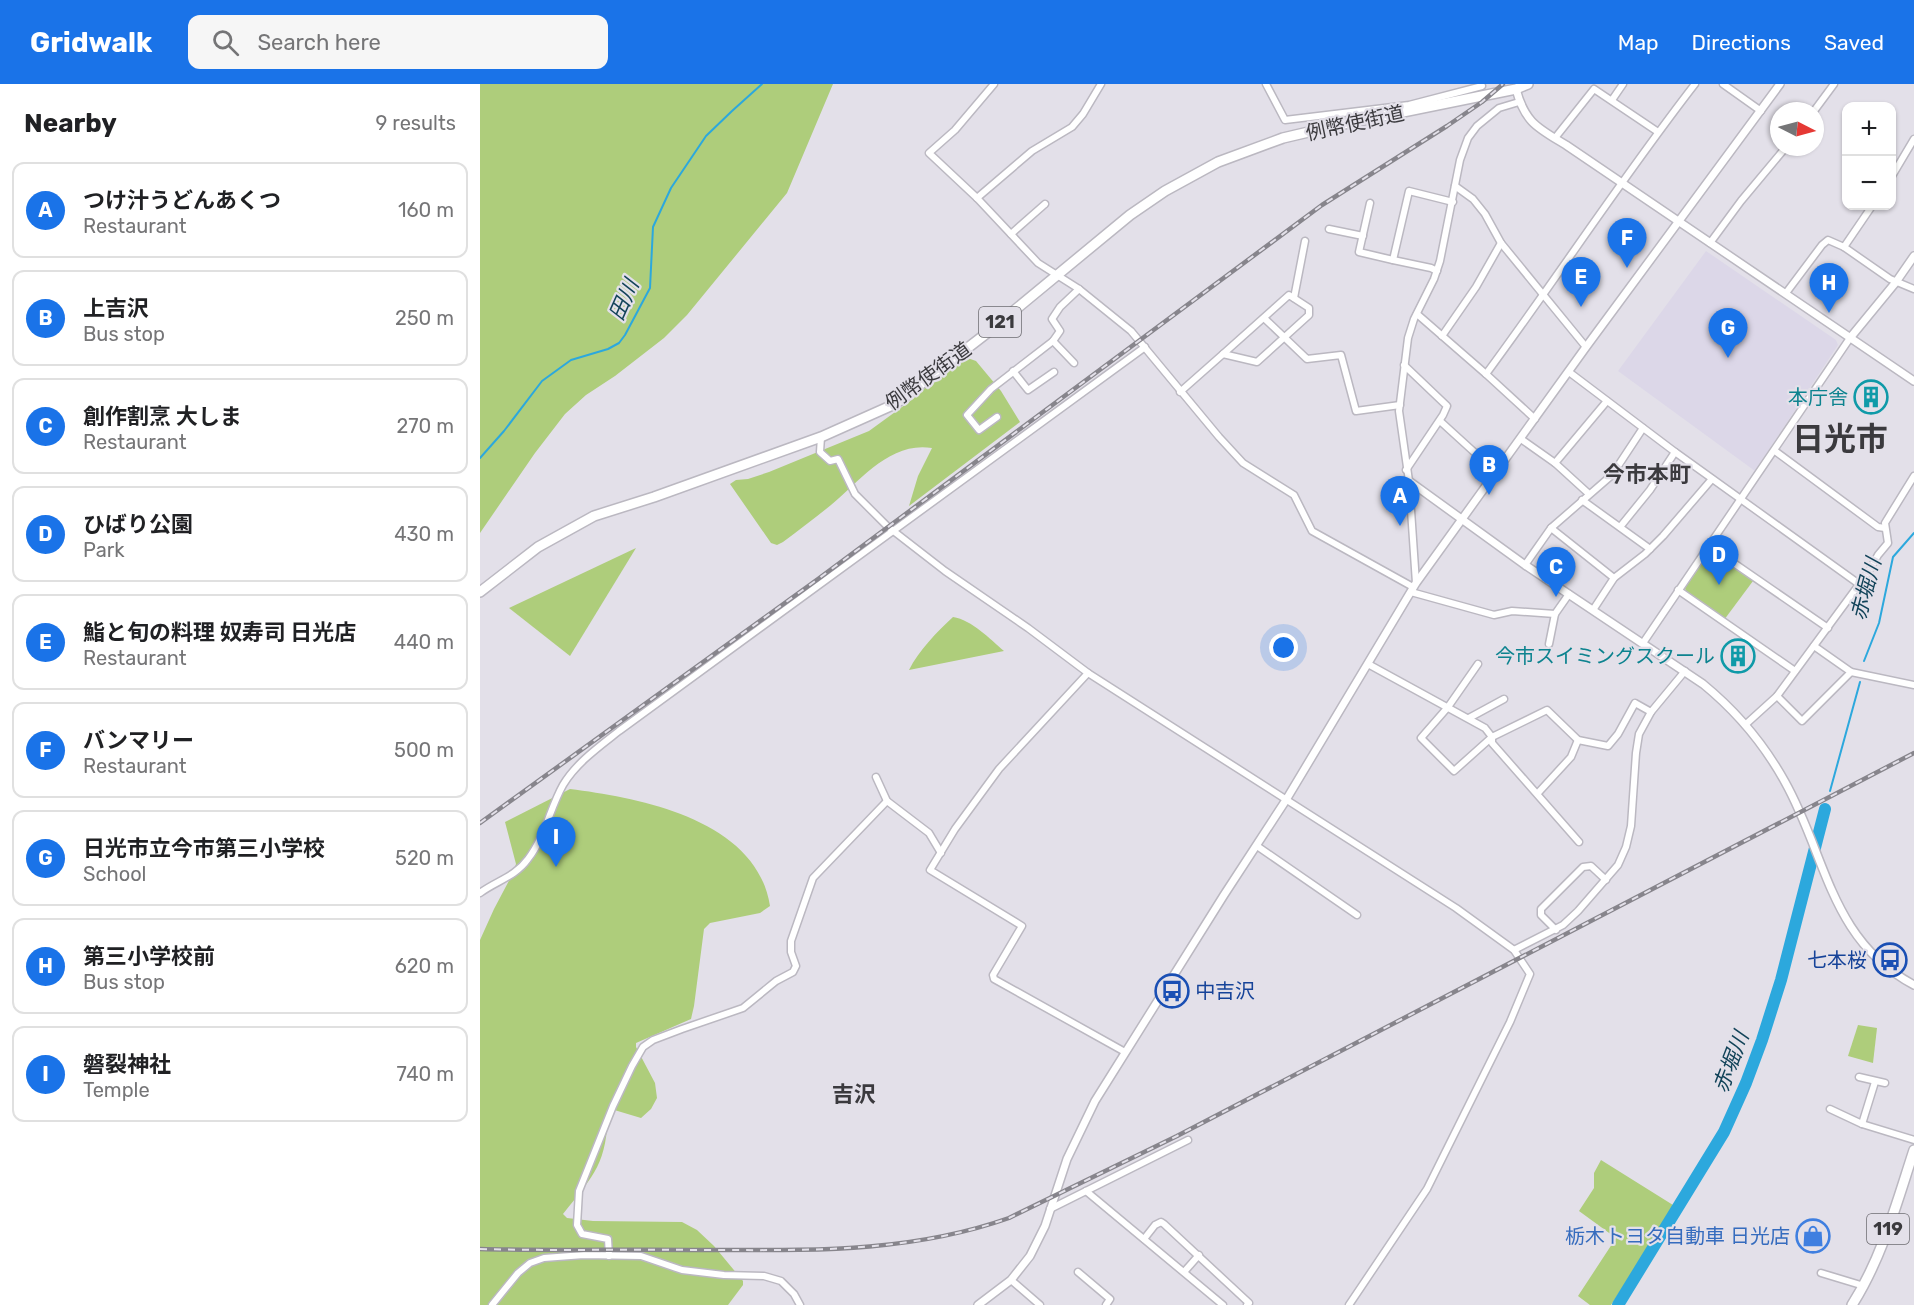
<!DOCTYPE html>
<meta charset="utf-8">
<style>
:root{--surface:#fff;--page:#f6f6f6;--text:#202124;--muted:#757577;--line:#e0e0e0;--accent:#1a73e8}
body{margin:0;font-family:Rubik,"Noto Sans JP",sans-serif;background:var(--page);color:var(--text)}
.controls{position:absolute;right:18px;top:18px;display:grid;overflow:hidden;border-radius:12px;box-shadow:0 2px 4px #0004}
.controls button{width:54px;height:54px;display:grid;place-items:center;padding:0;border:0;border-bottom:2px solid var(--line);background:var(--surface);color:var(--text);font:30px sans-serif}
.compass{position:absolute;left:1290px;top:18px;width:54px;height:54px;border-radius:50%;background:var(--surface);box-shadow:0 2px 4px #0004;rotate:96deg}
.you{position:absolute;left:804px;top:564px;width:21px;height:21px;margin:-15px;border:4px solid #fff;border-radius:50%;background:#1a73e8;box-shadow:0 0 0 9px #1a73e833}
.badge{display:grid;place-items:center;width:39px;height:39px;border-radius:50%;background:var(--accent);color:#fff;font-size:20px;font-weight:700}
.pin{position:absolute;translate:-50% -50px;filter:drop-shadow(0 2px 3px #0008)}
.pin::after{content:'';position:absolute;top:32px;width:21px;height:18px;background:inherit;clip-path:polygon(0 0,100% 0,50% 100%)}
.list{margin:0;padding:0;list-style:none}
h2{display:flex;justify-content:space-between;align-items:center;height:78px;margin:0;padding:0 24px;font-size:26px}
h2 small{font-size:20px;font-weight:400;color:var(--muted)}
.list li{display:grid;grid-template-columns:39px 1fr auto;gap:18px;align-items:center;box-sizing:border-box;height:96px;margin:0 12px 12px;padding:0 12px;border:2px solid var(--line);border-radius:12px}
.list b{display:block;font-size:22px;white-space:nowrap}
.list p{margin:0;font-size:20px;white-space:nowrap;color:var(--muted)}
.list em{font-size:20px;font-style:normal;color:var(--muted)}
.icon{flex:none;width:33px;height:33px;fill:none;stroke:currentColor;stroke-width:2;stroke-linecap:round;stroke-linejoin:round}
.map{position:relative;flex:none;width:1434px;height:1221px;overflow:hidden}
header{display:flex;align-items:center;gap:36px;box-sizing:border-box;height:84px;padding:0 30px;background:var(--accent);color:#fff}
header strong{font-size:28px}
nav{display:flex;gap:33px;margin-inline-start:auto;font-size:21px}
.search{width:420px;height:54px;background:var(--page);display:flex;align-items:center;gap:15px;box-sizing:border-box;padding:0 21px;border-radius:12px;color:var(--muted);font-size:22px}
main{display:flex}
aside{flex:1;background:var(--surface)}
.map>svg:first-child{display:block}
.built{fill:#dcd7e8}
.green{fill:#aecd7b}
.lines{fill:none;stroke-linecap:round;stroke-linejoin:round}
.stream{stroke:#2ca8dd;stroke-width:2}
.river{stroke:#2ca8dd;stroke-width:12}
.minor-casing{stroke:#bbb8c1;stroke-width:9}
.tertiary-casing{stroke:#bbb8c1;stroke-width:10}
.trunk-casing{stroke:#bbb8c1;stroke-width:12}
.minor{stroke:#fff;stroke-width:6}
.tertiary{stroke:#fff;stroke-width:7}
.trunk{stroke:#fff;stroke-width:9}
.rail-casing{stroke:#87858c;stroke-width:4.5}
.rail{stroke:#e3e0e9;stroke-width:2;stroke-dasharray:7;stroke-linecap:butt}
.labels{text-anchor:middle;stroke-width:4.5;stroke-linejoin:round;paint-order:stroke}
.shield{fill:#e3e0e9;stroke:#6d6c71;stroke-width:1.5}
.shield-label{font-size:18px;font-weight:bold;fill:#3b3a3e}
.street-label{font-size:20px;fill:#3b3a3e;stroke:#e3e0e9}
.culture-label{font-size:20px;fill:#0d838f;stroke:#e3e0e9;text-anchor:end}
.transit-label{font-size:20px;fill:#164399;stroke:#e3e0e9;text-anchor:end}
.shop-label{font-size:20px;fill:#366cbe;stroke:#e3e0e9;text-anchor:end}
.water-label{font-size:21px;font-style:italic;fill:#124359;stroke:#e3e0e9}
.quarter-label{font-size:22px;font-weight:bold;fill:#3b3a3e;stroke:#e3e0e9}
.town-label{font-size:32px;font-weight:bold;fill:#3b3a3e;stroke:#e3e0e9}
</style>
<header>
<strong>Gridwalk</strong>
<div class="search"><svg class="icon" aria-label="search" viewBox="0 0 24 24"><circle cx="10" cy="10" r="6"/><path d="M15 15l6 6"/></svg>Search here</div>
<nav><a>Map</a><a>Directions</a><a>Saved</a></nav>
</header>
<main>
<aside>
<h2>Nearby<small>9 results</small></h2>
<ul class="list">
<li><span class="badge">A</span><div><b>つけ汁うどんあくつ</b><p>Restaurant</p></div><em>160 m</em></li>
<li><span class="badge">B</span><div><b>上吉沢</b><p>Bus stop</p></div><em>250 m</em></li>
<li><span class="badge">C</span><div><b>創作割烹 大しま</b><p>Restaurant</p></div><em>270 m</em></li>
<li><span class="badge">D</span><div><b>ひばり公園</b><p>Park</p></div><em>430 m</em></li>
<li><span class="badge">E</span><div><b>鮨と旬の料理 奴寿司 日光店</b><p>Restaurant</p></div><em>440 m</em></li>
<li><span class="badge">F</span><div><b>バンマリー</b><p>Restaurant</p></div><em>500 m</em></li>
<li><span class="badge">G</span><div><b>日光市立今市第三小学校</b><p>School</p></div><em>520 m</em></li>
<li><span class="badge">H</span><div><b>第三小学校前</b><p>Bus stop</p></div><em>620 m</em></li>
<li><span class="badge">I</span><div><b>磐裂神社</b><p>Temple</p></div><em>740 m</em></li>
</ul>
</aside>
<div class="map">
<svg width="1434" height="1221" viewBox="0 0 1434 1221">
<rect width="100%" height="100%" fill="#e3e0e9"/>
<polygon class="built" points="1226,167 1356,256 1358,261 1275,387 1138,287"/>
<g class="green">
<polygon points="0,0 353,0 307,109 207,231 184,254 135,292 106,311 85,330 55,369 0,449"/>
<path d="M479 271 496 277 521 307 540 338 429 422 438 392 452 364C410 357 380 397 351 421 335 434 319 446 303 458L297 461 291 459 250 400 256 396 268 395 289 388 389 347 433 315Z"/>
<polygon points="156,464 90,572 29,524"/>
<polygon points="1229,469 1235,469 1273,497 1244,536 1206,508 1205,504"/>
<path d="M473 533C492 536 510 555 524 567L429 586C439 566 457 548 473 533Z"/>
<path d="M90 705C161 714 277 736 290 822L280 829 230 839 224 845 214 922 211 935 156 959V963L175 999 177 1014 171 1025 161 1034 131 1025 128 1026C127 1079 115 1090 83 1130L87 1134 113 1137 202 1138 217 1146 234 1162 263 1197V1201L248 1221H0V856L14 825 32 791 36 780 25 738Z"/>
<polygon points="1378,941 1397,944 1393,979 1368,972"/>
<polygon points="1121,1076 1193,1121 1171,1160 1131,1221 1110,1221 1098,1212 1136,1154 1099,1127 1114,1104 1114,1089"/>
</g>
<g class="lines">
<g class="stream">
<polyline points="0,374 24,347 62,297 91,276 128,265 139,259 145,251 170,204 173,143 191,104 226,52 252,27 282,0"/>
<polyline points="1384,577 1399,539 1413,473 1434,449"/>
<polyline points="1350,707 1380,598"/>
</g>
<polyline class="river" points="1138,1221 1244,1048 1266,999 1282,956 1301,896 1345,725"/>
<defs>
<g id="minor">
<polyline points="514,0 475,46 449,69 497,114 558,179 599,205 651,247 739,353 763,379 814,411 832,447 933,503"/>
<polyline points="786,0 805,36 929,21 1002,2"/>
<polyline points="1243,0 1281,27"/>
<polyline points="1132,16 1143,0"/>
<polyline points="1334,27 1354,0"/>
<polyline points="1075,54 1114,5 1178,48"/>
<polyline points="1412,92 1434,55"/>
<polyline points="975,102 993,115 1005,130 1021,159 1106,263"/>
<polyline points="497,114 552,67 592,43 603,30 621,0"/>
<polyline points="890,119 879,168 913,176"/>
<polyline points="849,145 883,152"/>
<polyline points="531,150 565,120"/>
<polyline points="1230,159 1261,117 1306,63"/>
<polyline points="1364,163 1392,122"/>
<polyline points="957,187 951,184 913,176 929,107 973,118"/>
<polyline points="1306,209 1342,161 1348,156 1364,163 1410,195 1434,205"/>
<polygon points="809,211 829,224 829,231 777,278 743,270"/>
<polyline points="814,214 825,157"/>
<polyline points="937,230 1006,290 1055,335"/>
<polyline points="784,234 827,275 861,271 876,327 920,321"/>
<polyline points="962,252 996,203 1021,159"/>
<polyline points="573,257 594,279"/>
<polyline points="924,281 967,322 963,331 926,386"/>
<polyline points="533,287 548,306 574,288"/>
<polyline points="1089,288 1195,368 1379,500"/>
<path d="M1006 290C1077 194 1142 94 1215 0"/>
<polyline points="700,308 743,270"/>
<polyline points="517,333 499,346 487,331 511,305 573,257 580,247 572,235 580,223 599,205"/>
<polyline points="960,337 1016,388"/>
<polyline points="341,353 340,368 350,377 358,375 375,410 407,442 465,487 548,544 608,589 976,824 1034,866 1050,890 1030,938 947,1105 869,1221"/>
<polyline points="1041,355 1075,379 1109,410"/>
<polyline points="1295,367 1398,443 1405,444"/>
<polyline points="1075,379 1127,317"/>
<polyline points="1102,416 1170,465"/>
<polyline points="1140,443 1170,406 1195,368"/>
<polyline points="1071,444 1134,494"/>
<polyline points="1229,462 1348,544"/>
<polyline points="1045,481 1071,444 1132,391 1163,344"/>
<polyline points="936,499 929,397 919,327 928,254 934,235 954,195 960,177 980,76 988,54 997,42 1019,24 1039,18"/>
<polyline points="1198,506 1315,587"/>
<polyline points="931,508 1014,531 1032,527 1075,530"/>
<polyline points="1113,526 1134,494 1165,470 1183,452 1232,395"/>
<polyline points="1163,559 1370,254"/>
<polyline points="1069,560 1075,530 1089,510"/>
<polyline points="1334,562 1371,588 1434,601"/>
<polyline points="888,580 1005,644 1012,653 1012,659 1099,758"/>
<polyline points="998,580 968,623 941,654 974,687 1012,653 1067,626 1098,656 1128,662 1138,650 1155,619 1171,628"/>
<polyline points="608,589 519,685 475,745 450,786 542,842 513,891 514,895 645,968"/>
<polyline points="1297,612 1322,637 1371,588"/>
<polyline points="989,634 1024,615"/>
<polyline points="1265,641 1297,612 1389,487 1398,471 1408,459 1405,439 1434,392"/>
<polyline points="396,693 407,717 449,749 461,769"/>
<polyline points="1058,709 1091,673 1098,656"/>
<polyline points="777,762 877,831"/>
<path d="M0 809C16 797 35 793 48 775 65 753 70 724 83 701 96 679 120 662 139 647L665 263"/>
<polyline points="1076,846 1061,831 1061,825 1103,783 1111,782 1126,796"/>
<polyline points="1034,866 1083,841 1098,827 1138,781 1146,763 1151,742 1156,669 1159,650 1171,628 1205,587"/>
<polyline points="1379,993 1405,999"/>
<polyline points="1350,1025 1382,1040 1434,1056"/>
<polyline points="1382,1040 1395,998"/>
<polyline points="606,1107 743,1221"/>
<polyline points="570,1125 708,1056"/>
<polyline points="664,1155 675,1141 681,1138 684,1140 769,1219 767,1221"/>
<polyline points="129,1172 128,1155 102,1150 97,1141 99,1107 133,1022 152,982 163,963 173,956 202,945 263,924 296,897 313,888 316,882 311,868 311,857 333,794 407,717"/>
<polyline points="598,1188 630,1215 626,1221"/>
<polyline points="704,1188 719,1171"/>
<polyline points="1341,1189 1384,1202"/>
<polyline points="531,1196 560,1221"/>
<polyline points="12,1221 38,1189 50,1179 64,1174 104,1171 161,1172 202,1186 244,1191 284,1192 301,1197 314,1210 320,1221"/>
</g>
<g id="tertiary">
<path d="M1036 5C1045 39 1058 44 1086 61L1434 297"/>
<polyline points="1370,254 1416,198 1434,172"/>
<path d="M929 397 1045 481 1223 600C1256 627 1284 660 1305 698 1347 773 1350 856 1434 901"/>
<polyline points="498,1221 531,1196 550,1172 565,1142 587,1075 615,1017 744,811 806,716 936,499 1106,263 1300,0"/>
</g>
<g id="trunk">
<polyline points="0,508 58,463 114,432 174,413 341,353 415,320 507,249 650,131 685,107 738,78 803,54 854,42 1036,5 1048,0"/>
<path d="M1372 1221C1402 1174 1417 1118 1434 1066"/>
</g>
</defs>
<use href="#minor" class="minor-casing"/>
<use href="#tertiary" class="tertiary-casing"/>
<use href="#trunk" class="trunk-casing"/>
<use href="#minor" class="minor"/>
<use href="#tertiary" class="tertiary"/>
<use href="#trunk" class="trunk"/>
<defs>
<g id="rail">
<polyline points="0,739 338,495 842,121 967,42 1002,18 1023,0"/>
<path d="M0 1165C73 1167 146 1165 219 1166 325 1166 427 1170 529 1134L697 1052 1434 669"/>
</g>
</defs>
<use href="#rail" class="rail-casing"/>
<use href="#rail" class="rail"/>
</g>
<defs>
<symbol id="building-ring" viewBox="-11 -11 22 22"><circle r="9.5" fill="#e3e0e9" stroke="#0f9aa8" stroke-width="1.5"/><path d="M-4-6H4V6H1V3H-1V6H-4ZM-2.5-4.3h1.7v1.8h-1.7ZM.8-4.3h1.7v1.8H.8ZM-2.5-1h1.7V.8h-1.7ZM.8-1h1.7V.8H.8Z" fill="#0f9aa8"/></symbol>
<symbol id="bus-ring" viewBox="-11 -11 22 22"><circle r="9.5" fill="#e3e0e9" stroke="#1a4fb4" stroke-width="1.5"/><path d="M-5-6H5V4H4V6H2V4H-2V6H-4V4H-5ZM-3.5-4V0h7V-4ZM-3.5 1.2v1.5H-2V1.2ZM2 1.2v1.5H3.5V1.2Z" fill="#1a4fb4"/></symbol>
<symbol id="shop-ring" viewBox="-11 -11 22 22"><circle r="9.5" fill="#e3e0e9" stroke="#3f7fe0" stroke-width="1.5"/><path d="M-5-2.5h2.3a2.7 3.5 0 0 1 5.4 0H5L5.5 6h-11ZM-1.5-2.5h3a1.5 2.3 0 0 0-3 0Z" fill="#3f7fe0"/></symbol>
</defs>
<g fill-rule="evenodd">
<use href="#building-ring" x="1372" y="294" width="38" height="38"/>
<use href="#building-ring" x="1239" y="553" width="38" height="38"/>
<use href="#bus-ring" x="1391" y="857" width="38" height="38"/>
<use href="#bus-ring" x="673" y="888" width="38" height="38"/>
<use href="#shop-ring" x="1314" y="1133" width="38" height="38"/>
</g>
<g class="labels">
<g class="shield">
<rect x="499" y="223" width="42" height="30" rx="4.5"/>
<rect x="1387" y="1130" width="42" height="30" rx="4.5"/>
</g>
<g class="shield-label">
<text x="520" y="244">121</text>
<text x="1408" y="1151">119</text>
</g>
<g class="street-label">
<text transform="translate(875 39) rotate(-12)" y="7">例幣使街道</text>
<text transform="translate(448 292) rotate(-36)" y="7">例幣使街道</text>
</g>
<g class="culture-label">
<text x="1368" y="320">本庁舎</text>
<text x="1235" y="579">今市スイミングスクール</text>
</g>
<g class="transit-label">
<text x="1387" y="883">七本桜</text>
<text x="715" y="914" text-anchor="start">中吉沢</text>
</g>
<g class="shop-label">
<text x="1310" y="1159">栃木トヨタ自動車 日光店</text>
</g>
<g class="water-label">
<text transform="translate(144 216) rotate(-66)" y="7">田川</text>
<text transform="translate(1386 505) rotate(-75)" y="7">赤堀川</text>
<text transform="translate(1251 978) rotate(-69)" y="7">赤堀川</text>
</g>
<g class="quarter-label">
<text x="1167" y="398">今市本町</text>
<text x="374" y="1018">吉沢</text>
</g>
<g class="town-label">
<text x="1360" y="366">日光市</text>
</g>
</g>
</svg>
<div class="controls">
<button>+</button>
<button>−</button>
</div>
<svg class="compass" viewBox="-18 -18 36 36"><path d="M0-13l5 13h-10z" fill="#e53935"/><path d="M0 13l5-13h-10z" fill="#757577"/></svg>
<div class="you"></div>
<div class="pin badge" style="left:920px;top:442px">A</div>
<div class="pin badge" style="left:1009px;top:411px">B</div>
<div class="pin badge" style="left:1076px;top:513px">C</div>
<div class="pin badge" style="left:1239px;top:501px">D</div>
<div class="pin badge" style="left:1101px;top:223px">E</div>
<div class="pin badge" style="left:1147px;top:184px">F</div>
<div class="pin badge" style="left:1248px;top:274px">G</div>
<div class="pin badge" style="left:1349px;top:229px">H</div>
<div class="pin badge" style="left:76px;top:783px">I</div>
</div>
</main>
